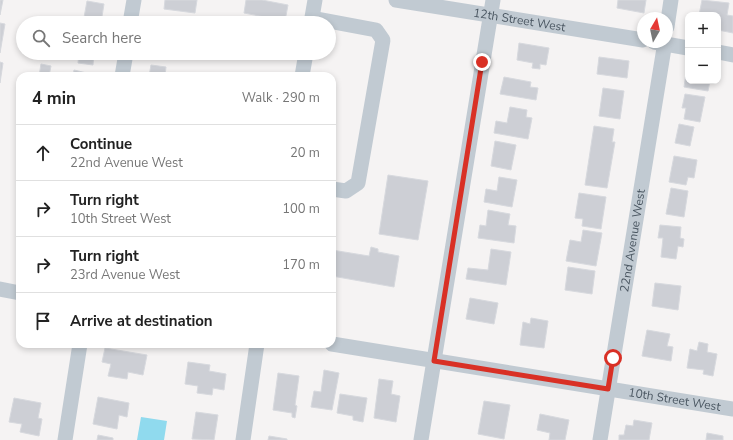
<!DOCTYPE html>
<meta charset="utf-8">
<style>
:root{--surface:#fff;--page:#f2f2f2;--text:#222;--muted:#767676;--line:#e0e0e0}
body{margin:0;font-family:"Nunito Sans",sans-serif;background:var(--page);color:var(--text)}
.controls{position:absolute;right:12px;top:12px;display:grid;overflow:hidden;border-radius:8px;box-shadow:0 2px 6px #0003}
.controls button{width:36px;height:36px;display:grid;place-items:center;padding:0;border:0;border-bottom:1px solid var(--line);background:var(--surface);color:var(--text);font:20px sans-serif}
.compass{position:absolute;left:637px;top:12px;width:36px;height:36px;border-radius:50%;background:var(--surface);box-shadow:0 2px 6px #0003;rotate:9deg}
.stop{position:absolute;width:12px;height:12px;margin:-9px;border:3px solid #d93025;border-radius:50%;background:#fff}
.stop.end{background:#d93025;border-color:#fff;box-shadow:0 1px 4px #0008}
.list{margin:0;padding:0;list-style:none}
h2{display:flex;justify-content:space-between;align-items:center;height:52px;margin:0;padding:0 16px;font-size:17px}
h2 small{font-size:13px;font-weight:400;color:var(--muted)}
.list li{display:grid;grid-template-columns:26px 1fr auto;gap:12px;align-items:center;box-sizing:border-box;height:56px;padding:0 16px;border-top:1px solid var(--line)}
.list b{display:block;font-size:15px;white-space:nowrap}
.list p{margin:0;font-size:13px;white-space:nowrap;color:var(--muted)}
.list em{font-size:13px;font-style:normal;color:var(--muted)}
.icon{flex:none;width:22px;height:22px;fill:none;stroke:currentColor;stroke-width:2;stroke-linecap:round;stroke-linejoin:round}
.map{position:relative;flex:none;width:733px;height:440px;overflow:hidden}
.search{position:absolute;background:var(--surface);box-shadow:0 2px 6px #0003;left:16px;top:16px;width:320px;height:44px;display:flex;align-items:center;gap:10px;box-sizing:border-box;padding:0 14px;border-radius:22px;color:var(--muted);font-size:15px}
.panel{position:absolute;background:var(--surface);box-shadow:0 2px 6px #0003;left:16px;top:72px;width:320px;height:276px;border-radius:12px}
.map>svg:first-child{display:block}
.water{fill:#90daee}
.building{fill:#cdcfd5;stroke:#d7d9de}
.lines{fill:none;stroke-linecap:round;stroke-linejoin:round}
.minor{stroke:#c1cad2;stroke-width:15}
.route{stroke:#d93025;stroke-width:5}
.labels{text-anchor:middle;stroke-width:3;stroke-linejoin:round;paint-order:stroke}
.street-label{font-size:12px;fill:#4a5661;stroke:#fff}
</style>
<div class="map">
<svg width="733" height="440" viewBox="0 0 733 440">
<rect width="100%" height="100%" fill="#f5f3f3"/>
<polygon class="water" points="141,417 167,421 164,440 137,440"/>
<g class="building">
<polygon points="0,0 3,0 0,15"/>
<polygon points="165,0 197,0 195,13 164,9"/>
<polygon points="246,0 262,0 288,5 285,21 244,13"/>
<polygon points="618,0 646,0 644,13 617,8"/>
<polygon points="702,0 729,3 727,15 733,16 733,33 718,30 718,15 699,15"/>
<polygon points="87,1 104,4 101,23 83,23"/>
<polygon points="0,23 5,24 0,53"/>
<polygon points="519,43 549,48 546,65 540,64 540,69 532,68 533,63 517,60"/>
<polygon points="79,53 94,53 93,65 78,63"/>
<polygon points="599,57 629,61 627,78 597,74"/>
<polygon points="0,62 3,63 0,83"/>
<polygon points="41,64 51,66 49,76 39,76"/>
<polygon points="151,65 166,67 165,76 149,76"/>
<polygon points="687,66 688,81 710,81 708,91 684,87"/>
<polygon points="74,70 91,74 91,76 73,76"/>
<polygon points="504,77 531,82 530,87 538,88 536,100 500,94"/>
<polygon points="603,88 624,91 620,119 599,116"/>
<polygon points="685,94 705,97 700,122 684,119 686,108 682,108"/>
<polygon points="510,107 527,110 526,117 532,118 528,139 494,133 496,121 507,123"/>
<polygon points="679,124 694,127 690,146 675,143"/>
<polygon points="594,126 614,129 612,142 615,142 607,188 585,185"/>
<polygon points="495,141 516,145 511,170 491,166"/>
<polygon points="674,156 697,160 694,178 688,177 686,185 669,182"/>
<polygon points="388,175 428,181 418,240 379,234"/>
<polygon points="499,177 517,180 512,207 484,202 486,189 497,191"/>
<polygon points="671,188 688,191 684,217 666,214"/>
<polygon points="579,193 606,197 601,229 582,226 583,219 575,218"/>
<polygon points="488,210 510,214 508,225 516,226 514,243 478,238 480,225 486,226"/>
<polygon points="660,225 681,227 680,238 684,239 683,247 678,246 676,259 661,257 663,238 658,238"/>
<polygon points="583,230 602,233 596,266 566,261 570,240 581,242"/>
<polygon points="371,247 378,249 378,252 399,256 394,287 332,276 334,265 332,264 332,250 369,256"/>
<polygon points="491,249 511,252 506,285 466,279 468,268 488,270"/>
<polygon points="568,267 595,271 592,294 565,290"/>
<polygon points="655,283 681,286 678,310 652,306"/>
<polygon points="470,298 498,303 494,324 466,319"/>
<polygon points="531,318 548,321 544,348 520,345 523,322 530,324"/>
<polygon points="647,330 670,334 667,346 673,347 671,361 642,356"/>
<polygon points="699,342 708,344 707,352 717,354 713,376 703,374 704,370 687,368 690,349 697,351"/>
<polygon points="105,348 147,355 143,375 128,372 127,379 108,376 111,364 102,362"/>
<polygon points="188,362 210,365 209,371 226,374 224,390 213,388 212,395 197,393 198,386 185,384"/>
<polygon points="324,370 339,373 332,410 311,407 314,391 321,392"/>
<polygon points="278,373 299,376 295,405 297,406 295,418 292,417 292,413 273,410"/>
<polygon points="379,379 393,381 391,394 400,396 396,422 374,418"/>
<polygon points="340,394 367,398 363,422 353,420 353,416 337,413"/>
<polygon points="98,397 129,403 127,417 119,415 117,429 93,424"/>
<polygon points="14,398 41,403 38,418 42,419 39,436 20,432 22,424 9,422"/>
<polygon points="484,401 510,405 504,439 478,434"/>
<polygon points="196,412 218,415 214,440 192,439"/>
<polygon points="540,414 569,420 565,440 549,440 550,433 537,430"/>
<polygon points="634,420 652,423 649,440 619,440 619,435 624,435 626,425 633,426"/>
<polygon points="707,433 723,436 723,440 706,440"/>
<polygon points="98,435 113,438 113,440 97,440"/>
<polygon points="269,436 287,439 287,440 268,440"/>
</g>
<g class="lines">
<g class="minor">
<path id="s1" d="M396 0 643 40"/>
<polyline points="312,18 376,30 383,40 358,183 346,191 332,189"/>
<polyline points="130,23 134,0"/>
<polyline points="311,23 315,0"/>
<polyline points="667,27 671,0"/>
<polyline points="654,42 688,48"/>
<polyline points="718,52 733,55"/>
<polyline points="122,76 126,53"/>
<polyline points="302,76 306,53"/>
<polyline points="0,289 20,293"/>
<path id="s2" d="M332 344 733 409"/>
<polyline points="65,440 80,344"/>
<polyline points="243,440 257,344"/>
<polyline points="421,440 493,0"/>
<path id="s3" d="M600 440 665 42"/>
</g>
</g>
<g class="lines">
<polyline class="route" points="482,62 434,361 608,389 613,358"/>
</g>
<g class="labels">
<g class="street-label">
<text dy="4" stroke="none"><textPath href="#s1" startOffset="125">12th Street West</textPath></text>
<text dy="4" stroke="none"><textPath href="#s3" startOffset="202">22nd Avenue West</textPath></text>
<text dy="4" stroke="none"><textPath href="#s2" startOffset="347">10th Street West</textPath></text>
</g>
</g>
</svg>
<div class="controls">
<button>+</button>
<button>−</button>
</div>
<svg class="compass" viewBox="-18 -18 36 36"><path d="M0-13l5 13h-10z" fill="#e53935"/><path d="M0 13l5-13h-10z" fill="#767676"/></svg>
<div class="stop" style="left:613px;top:358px"></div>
<div class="stop end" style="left:482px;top:62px"></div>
<div class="search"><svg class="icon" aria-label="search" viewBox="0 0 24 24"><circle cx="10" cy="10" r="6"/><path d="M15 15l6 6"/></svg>Search here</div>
<section class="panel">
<h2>4 min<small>Walk · 290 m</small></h2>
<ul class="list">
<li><svg class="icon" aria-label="ahead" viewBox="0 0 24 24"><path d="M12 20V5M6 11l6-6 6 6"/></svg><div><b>Continue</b><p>22nd Avenue West</p></div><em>20 m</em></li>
<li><svg class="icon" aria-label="right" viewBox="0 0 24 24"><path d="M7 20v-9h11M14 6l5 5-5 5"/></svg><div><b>Turn right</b><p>10th Street West</p></div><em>100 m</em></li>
<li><svg class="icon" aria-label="right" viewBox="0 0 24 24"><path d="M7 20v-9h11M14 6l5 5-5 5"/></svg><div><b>Turn right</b><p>23rd Avenue West</p></div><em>170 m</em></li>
<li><svg class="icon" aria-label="arrive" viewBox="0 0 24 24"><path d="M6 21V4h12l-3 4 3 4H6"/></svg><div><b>Arrive at destination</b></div></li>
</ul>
</section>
</div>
